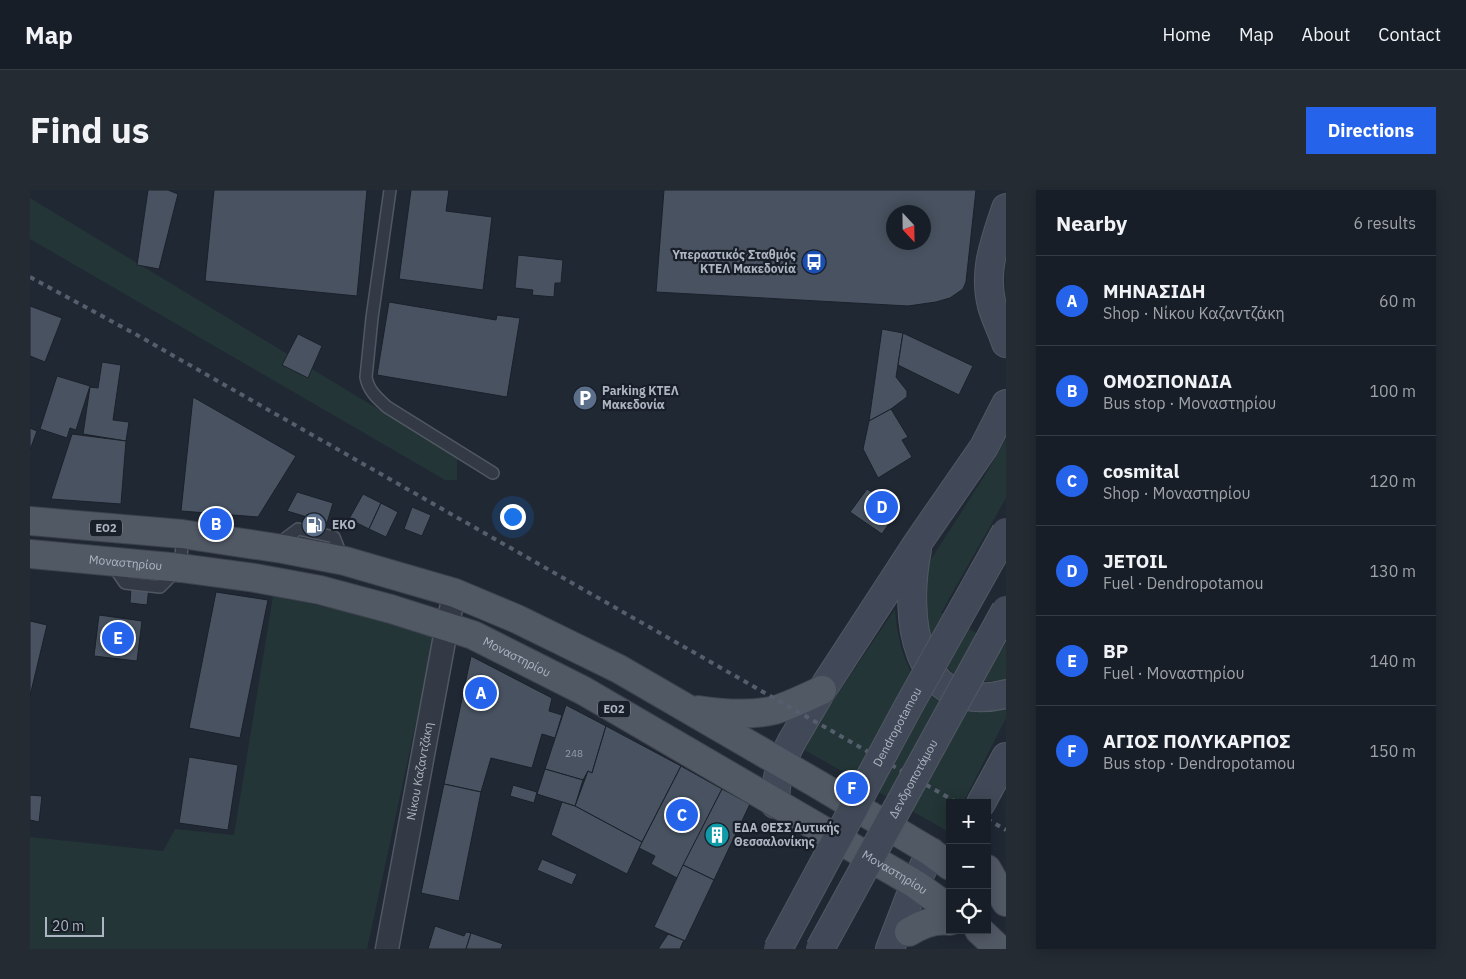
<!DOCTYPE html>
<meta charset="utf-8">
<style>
:root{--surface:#181e27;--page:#252b33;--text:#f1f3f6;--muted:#9fa2a7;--line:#363c44;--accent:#2563eb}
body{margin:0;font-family:"IBM Plex Sans",sans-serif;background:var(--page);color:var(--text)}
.controls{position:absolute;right:15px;bottom:15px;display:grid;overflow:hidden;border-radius:0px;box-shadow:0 2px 12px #0003}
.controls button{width:45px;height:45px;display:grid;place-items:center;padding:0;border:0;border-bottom:1px solid var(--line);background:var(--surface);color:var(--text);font:25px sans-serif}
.compass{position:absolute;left:856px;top:15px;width:45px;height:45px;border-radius:50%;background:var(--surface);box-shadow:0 2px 12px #0003;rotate:158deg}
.scale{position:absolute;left:15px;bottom:12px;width:59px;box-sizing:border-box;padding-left:5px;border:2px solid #adb5c2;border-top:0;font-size:14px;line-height:18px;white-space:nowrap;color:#adb5c2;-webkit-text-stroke:4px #191f29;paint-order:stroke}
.you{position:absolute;left:482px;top:326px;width:18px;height:18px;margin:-12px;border:4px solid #fff;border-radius:50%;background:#1a73e8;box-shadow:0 0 0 8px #1a73e833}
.badge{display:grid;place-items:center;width:32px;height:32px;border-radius:50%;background:var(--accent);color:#fff;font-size:16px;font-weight:700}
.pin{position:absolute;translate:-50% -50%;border:2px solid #fff;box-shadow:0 1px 5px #0006}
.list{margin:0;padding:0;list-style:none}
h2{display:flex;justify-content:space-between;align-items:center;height:65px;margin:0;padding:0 20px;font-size:21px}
h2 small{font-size:16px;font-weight:400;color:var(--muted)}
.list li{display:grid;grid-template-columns:32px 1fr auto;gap:15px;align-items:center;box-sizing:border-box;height:90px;padding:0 20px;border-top:1px solid var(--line)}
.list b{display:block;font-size:19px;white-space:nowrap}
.list p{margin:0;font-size:16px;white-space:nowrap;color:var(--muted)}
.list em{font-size:16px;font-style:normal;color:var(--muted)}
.icon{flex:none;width:28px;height:28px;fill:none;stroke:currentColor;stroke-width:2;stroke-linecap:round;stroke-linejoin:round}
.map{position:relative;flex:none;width:976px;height:759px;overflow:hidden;border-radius:0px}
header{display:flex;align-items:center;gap:30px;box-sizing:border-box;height:70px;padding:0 25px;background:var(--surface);border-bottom:1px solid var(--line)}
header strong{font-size:24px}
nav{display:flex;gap:28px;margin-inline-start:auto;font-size:18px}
.intro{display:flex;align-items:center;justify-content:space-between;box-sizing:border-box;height:120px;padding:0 30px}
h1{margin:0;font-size:35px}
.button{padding:12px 22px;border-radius:0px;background:var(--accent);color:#fff;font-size:18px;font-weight:700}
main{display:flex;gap:30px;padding:0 30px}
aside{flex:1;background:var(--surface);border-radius:0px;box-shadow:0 2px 12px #0003}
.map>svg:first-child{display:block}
.green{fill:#233536}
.building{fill:#485260;stroke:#1b212b;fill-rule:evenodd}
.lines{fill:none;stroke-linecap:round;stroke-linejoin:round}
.lane-casing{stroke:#515863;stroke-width:14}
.street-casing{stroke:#515863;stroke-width:25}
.secondary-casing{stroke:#515863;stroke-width:30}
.primary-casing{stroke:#3d434e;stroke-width:30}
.lane{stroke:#333a45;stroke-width:11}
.street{stroke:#333a45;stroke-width:22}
.secondary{stroke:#414958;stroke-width:28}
.primary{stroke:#515965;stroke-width:28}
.rail{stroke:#555e6c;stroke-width:4;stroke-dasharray:5 5;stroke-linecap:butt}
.secondary-bridge-casing{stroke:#515863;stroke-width:30;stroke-linecap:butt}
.secondary-bridge{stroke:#414958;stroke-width:28}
.labels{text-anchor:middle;stroke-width:4.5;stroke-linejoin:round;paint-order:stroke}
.number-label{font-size:10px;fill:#949caa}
.shield{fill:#191f29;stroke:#818894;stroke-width:1}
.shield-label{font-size:11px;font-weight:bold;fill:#adb5c2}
.poi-label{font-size:12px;font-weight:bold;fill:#adb5c2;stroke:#191f29;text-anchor:start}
.street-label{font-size:12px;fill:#adb5c2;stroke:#191f29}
</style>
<header>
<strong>Map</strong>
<nav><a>Home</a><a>Map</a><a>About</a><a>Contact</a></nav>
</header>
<div class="intro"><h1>Find us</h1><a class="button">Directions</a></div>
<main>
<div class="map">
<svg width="976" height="759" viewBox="0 0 976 759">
<rect width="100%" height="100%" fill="#202834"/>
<g class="green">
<polygon points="0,8 427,267 427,290 415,290 0,49"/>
<polygon points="976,249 976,308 911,423 973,458 976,452 976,490 947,492 933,488 924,484 912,473 894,436 897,382 900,371 957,282"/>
<polygon points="243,406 406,440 337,759 0,759 0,647 133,661 145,639 204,645"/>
<path d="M865 419C868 459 880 501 920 516 925 518 930 521 935 521 949 523 963 519 976 515V528L933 613H920L919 642 771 558Z"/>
</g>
<g class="building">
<polygon points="118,0 138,0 148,4 129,79 107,75"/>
<polygon points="184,0 337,0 327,106 175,91"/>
<polygon points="381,0 419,0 416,21 462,27 453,100 369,89"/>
<path d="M634 0H946L936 92 933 99 920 108 906 112 878 116 626 102ZM864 22H894V52H864Z"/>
<polygon points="488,65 533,70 531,93 525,93 524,107 502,105 503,100 485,98"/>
<polygon points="359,112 466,130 467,125 490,128 477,207 347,185"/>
<polygon points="0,116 32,128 15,172 0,166"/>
<polygon points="852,139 873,143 866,187 877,201 877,207 861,219 839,231"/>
<polygon points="873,143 943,176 929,205 868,175"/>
<polygon points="268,144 292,156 278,188 252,175"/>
<polygon points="72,172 91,175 83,230 99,232 96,251 53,244 60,197 68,198"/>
<polygon points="27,186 60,196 46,240 40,238 37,248 10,239"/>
<polygon points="163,207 266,266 228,327 151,321"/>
<polygon points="861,219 878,247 872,250 882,267 848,288 833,259 839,231"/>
<polygon points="0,238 7,241 0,260"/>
<polygon points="42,244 96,251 91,314 21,309"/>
<polygon points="837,299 868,320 852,344 820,322"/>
<polygon points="267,302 303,313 297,333 257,321"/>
<polygon points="333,304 351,313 339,339 319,329"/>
<polygon points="351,313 368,322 356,347 339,339"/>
<polygon points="382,317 401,325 392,346 374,339"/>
<polygon points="101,396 119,397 117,415 100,413"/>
<polygon points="186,402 238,410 210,548 159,538"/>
<polygon points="69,425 112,431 107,471 64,466"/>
<polygon points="0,431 17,435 0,506"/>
<polygon points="441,466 522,508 519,521 532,525 525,548 512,544 502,578 461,568 451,602 414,594"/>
<polygon points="536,515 576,536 562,583 558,581 553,590 515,579"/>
<polygon points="576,536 651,576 612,652 545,616 558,581 562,583"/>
<polygon points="159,567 208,575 198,640 149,633"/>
<polygon points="651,576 692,599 647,688 621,674 625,666 609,658"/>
<polygon points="515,579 553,590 545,616 507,604"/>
<polygon points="414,594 451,602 429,711 391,703"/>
<polygon points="483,595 507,602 504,613 480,606"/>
<polygon points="692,599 720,614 684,690 653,675"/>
<polygon points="0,605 12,606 9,632 0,630"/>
<polygon points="532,612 545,616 612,652 597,684 521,645"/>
<polygon points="512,669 547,684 542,695 507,680"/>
<polygon points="653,675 684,690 655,751 624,737"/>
<polygon points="405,736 434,746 436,742 441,743 436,759 398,759"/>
<polygon points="441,743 473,754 471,759 436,759"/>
<polygon points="638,744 655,751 653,752 650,759 628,759"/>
</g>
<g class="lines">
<defs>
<g id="lane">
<path d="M360 0 342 128 336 187C338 200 347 208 357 217L463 283"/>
<polyline points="256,348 268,339 304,347 308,357"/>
<polyline points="82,374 95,393 130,397 141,386"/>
<polyline points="151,378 152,344"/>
</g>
<g id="street">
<path id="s1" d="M357 759 417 435 425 403"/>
</g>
<g id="secondary">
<path d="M976 18C965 52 953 80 962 116 966 129 972 141 976 153"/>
<path d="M887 360C874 424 882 527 976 504"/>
<polyline points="951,613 976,567"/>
<polyline points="745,614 746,597 751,573 762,551 792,500 889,351 954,257 976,214"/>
<polyline points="860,759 885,694 901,662"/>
</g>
<g id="primary">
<polyline points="0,331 152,344 253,359 315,371 425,403 487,429 589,479 789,595 901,662 920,676"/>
<path id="s2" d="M0 364 151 378 225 388 290 400 361 419 443 445 554 501 885 694 920 719"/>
<path d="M668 520C694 524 720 526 745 520 761 515 777 507 792 500"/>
<polyline points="957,679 976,712"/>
<polyline points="949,740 969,759"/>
<path d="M879 742C892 734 905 729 920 731"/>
</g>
</defs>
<use href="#lane" class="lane-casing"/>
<use href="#street" class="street-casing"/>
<use href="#secondary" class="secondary-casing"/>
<use href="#primary" class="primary-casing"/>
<use href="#lane" class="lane"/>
<use href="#street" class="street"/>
<use href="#secondary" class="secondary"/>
<use href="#primary" class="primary"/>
<g class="rail">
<polyline points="0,87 107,145 928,613"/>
<polyline points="957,629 976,640"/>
</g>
<defs>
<g id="secondary-bridge">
<path id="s3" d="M748 759 878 517 976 342"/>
<path id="s4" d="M790 759 976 420"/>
</g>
</defs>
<use href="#secondary-bridge" class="secondary-bridge-casing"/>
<use href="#secondary-bridge" class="secondary-bridge"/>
</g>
<defs>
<symbol id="bus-disc" viewBox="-11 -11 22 22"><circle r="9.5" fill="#1a4fb4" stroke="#191f29"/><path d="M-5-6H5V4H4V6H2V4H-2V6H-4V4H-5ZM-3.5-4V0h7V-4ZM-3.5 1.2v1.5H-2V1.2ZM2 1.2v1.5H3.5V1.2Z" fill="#fff"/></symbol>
<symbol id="parking-disc" viewBox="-11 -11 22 22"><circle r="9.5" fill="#5c6f8a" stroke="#191f29"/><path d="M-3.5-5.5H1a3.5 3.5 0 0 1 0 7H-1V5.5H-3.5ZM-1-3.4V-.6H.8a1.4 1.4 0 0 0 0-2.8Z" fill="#fff"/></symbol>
<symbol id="fuel-disc" viewBox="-11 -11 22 22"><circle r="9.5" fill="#5c6f8a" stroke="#191f29"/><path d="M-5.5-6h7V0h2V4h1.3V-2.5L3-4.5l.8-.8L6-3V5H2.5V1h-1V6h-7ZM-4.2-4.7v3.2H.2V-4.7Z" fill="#fff"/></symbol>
<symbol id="building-disc" viewBox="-11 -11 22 22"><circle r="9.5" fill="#0f9aa8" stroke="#191f29"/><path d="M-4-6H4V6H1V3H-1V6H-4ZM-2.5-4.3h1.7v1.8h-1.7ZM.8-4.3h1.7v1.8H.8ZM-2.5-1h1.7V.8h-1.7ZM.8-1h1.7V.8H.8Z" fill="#fff"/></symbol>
</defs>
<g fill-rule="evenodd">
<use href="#bus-disc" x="770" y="58" width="28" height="28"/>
<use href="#parking-disc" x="541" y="194" width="28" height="28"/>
<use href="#fuel-disc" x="270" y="321" width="28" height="28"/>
<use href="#building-disc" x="673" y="631" width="28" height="28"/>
</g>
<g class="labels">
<g class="number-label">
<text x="544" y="567">248</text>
</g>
<g class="shield">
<rect x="60" y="329.5" width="32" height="17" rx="4"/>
<rect x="568" y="510.5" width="32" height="17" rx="4"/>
</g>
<g class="shield-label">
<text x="76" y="342">ΕΟ2</text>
<text x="584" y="523">ΕΟ2</text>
</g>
<g class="poi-label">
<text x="766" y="69" text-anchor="end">Υπεραστικός Σταθμός<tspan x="766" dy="14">ΚΤΕΛ Μακεδονία</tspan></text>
<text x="572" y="205">Parking ΚΤΕΛ<tspan x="572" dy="14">Μακεδονία</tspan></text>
<text x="302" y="339">EKO</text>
<text x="704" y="642">ΕΔΑ ΘΕΣΣ Δυτικής<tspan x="704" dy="14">Θεσσαλονίκης</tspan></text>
</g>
<g class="street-label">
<text dy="4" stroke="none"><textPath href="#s2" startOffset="96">Μοναστηρίου</textPath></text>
<text dy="4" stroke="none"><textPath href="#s2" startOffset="501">Μοναστηρίου</textPath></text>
<text dy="4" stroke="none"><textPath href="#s3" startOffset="252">Dendropotamou</textPath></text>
<text dy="4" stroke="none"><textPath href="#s1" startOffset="181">Νίκου Καζαντζάκη</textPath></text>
<text dy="4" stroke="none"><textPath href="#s4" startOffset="194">Δενδροποτάμου</textPath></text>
<text dy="4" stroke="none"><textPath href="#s2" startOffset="936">Μοναστηρίου</textPath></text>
</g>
</g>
</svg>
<div class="controls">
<button>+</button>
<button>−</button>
<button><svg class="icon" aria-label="locate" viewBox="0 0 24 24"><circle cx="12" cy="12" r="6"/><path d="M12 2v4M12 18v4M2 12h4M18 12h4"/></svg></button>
</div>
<svg class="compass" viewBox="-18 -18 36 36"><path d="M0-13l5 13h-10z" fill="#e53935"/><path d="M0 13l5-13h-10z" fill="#9fa2a7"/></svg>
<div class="scale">20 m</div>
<div class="you"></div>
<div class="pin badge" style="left:451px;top:503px">A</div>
<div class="pin badge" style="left:186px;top:334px">B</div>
<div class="pin badge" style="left:652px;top:625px">C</div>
<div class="pin badge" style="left:852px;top:317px">D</div>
<div class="pin badge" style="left:88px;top:448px">E</div>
<div class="pin badge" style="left:822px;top:598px">F</div>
</div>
<aside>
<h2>Nearby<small>6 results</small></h2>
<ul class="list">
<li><span class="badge">A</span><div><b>ΜΗΝΑΣΙΔΗ</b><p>Shop · Νίκου Καζαντζάκη</p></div><em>60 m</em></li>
<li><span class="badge">B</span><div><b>ΟΜΟΣΠΟΝΔΙΑ</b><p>Bus stop · Μοναστηρίου</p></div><em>100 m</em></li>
<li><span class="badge">C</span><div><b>cosmital</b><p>Shop · Μοναστηρίου</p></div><em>120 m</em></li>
<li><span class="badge">D</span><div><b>JETOIL</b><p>Fuel · Dendropotamou</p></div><em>130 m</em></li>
<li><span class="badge">E</span><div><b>BP</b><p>Fuel · Μοναστηρίου</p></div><em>140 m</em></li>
<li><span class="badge">F</span><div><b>ΑΓΙΟΣ ΠΟΛΥΚΑΡΠΟΣ</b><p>Bus stop · Dendropotamou</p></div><em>150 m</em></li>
</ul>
</aside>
</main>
